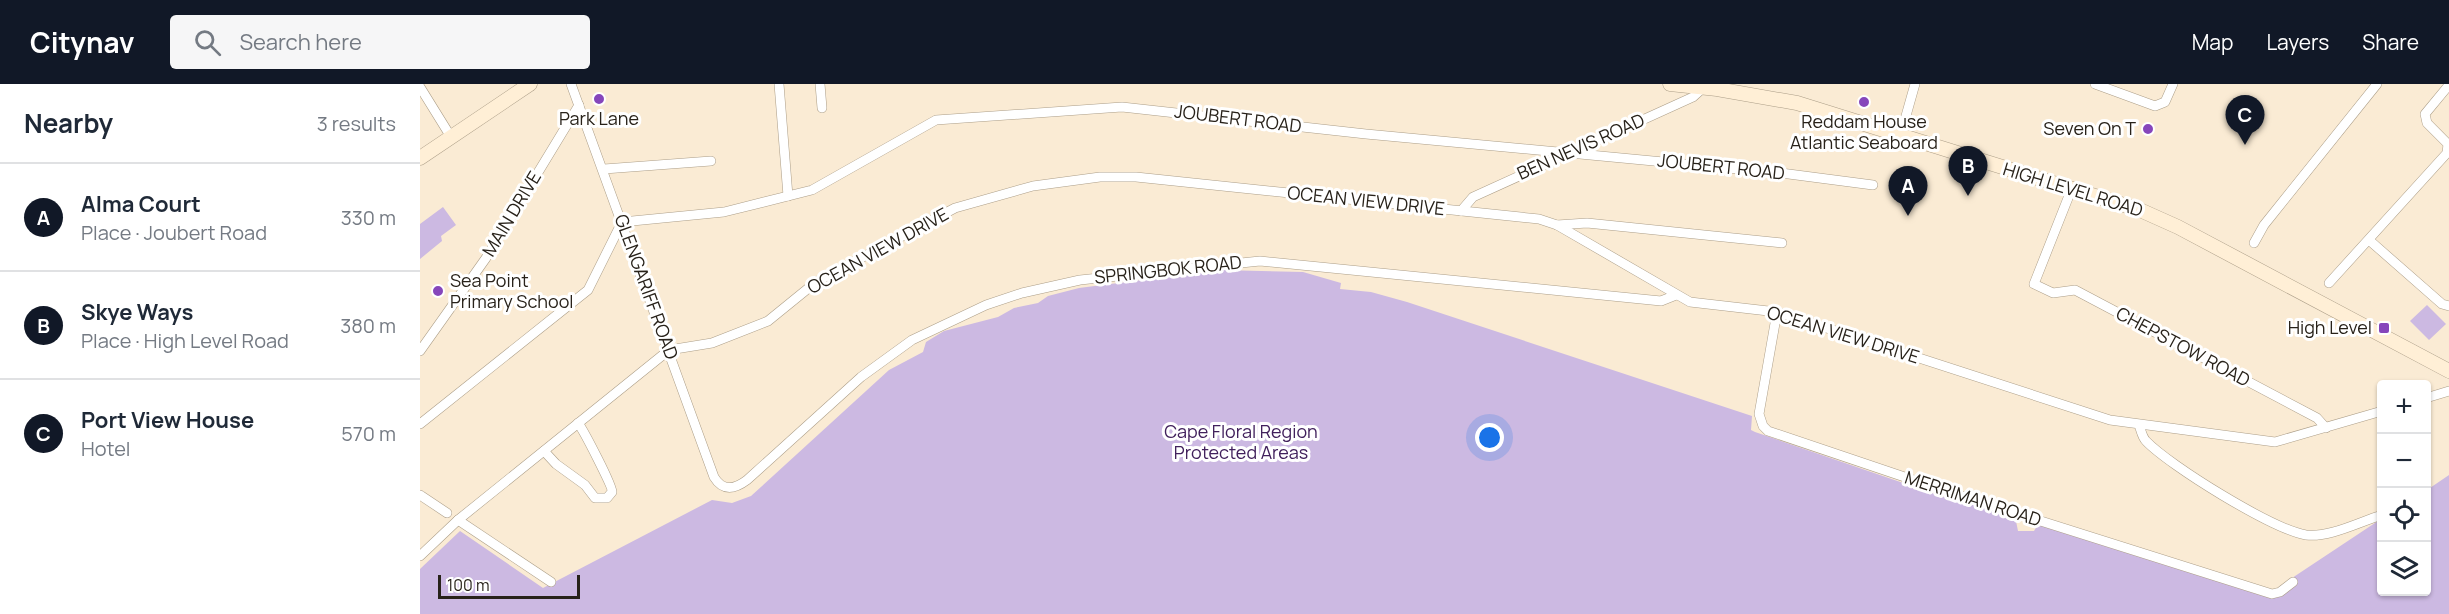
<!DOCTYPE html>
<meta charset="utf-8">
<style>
:root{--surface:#fff;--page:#f6f6f7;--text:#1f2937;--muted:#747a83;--line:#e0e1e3;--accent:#111827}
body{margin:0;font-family:Manrope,sans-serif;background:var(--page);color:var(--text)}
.controls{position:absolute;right:18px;bottom:18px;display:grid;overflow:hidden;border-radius:6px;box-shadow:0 2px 4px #0004}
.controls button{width:54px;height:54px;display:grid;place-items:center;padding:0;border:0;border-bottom:2px solid var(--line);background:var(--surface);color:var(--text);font:30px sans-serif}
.scale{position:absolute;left:18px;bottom:15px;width:142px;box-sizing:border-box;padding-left:6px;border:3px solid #28221a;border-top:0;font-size:16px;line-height:21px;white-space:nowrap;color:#28221a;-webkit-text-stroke:4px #fff;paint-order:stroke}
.you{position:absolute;left:1070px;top:354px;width:21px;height:21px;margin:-15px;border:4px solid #fff;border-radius:50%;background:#1a73e8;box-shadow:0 0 0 9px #1a73e833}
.badge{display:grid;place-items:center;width:39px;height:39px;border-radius:50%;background:var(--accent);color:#fff;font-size:20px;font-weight:700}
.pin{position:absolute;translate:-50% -50px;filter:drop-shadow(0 2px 3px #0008)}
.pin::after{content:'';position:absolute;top:32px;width:21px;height:18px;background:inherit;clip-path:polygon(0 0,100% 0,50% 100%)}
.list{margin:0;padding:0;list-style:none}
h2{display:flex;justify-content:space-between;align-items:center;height:78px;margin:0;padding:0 24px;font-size:26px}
h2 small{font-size:20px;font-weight:400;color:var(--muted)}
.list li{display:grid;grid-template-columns:39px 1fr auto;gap:18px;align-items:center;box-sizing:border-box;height:108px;padding:0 24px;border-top:2px solid var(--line)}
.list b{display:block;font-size:22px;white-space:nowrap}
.list p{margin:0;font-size:20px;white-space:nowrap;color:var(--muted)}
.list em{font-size:20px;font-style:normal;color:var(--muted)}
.icon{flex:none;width:33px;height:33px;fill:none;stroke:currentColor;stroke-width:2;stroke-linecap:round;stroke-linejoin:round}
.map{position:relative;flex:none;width:2029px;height:530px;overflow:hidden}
header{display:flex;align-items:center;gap:36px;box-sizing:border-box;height:84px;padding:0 30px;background:var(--accent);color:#fff}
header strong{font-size:28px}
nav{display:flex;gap:33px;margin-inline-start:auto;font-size:21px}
.search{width:420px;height:54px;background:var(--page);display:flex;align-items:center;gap:15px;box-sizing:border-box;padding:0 21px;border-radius:6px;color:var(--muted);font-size:22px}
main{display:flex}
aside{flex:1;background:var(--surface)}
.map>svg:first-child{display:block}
.green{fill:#ccb9e2}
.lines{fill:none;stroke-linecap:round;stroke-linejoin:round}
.street-casing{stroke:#ac9e88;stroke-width:10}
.secondary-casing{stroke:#ac9e88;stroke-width:15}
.street{stroke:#fff;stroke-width:9}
.secondary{stroke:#ffefd6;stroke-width:14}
.poi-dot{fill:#8646bb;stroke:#fff;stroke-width:2}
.labels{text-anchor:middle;stroke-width:6;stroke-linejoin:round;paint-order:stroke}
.poi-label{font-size:18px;fill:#28221a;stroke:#fff}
.street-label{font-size:18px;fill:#28221a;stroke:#fff}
.park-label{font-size:18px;fill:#41205c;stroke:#fff}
</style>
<header>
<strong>Citynav</strong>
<div class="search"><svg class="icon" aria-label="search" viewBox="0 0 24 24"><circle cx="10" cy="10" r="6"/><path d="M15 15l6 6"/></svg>Search here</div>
<nav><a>Map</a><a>Layers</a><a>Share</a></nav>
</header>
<main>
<aside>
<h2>Nearby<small>3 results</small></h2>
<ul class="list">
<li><span class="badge">A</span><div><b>Alma Court</b><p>Place · Joubert Road</p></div><em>330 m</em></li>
<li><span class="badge">B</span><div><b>Skye Ways</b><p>Place · High Level Road</p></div><em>380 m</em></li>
<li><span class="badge">C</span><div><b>Port View House</b><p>Hotel</p></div><em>570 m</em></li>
</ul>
</aside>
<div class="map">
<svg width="2029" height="530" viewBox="0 0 2029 530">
<rect width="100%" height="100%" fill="#faebd4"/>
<g class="green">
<polygon points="23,123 36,141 21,152 22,157 0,175 0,140"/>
<polygon points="800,186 883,188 921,199 920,205 951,208 987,218 1332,332 1331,346 1335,348 1527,414 1595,432 1598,447 1614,447 1618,440 1852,512 1860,502 1961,435 1962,508 2006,508 2007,406 2029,391 2029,530 0,530 0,485 40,447 123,504 292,416 312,419 331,412 469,286 503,268 506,258 524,247 578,233 594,224 618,219 628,212 659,204"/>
<polygon points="2007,221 2026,240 2009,256 1990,237"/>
</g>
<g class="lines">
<defs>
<g id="street">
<path d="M151 0 294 393C303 408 315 405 327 396L441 293 492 256 566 221 602 209 660 196 840 177 1241 217 1256 211"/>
<polyline points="359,0 368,112"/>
<polyline points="400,0 402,24"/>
<polyline points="1675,0 1735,22 1745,18 1753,0"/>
<polyline points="0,3 31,53"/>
<polyline points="1480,53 1495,0"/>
<polyline points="184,85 291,77"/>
<polyline points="1652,104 1614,200 1633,209 1655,206 1897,334 1906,344"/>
<polyline points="1041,127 1053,113 1273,13 1284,3"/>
<polyline points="1137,141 1167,139 1362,159"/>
<polyline points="1949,156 2022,220 2029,222"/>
<polyline points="1834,159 1844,141 1957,0"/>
<polyline points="1909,199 2027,69 2028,60 2007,39 2005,30 2029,1"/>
<polyline points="1357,228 1339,330 1343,342 1348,347 1532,409 1852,510 1860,508 1873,498"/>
<polyline points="0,267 66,174 159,21"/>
<polyline points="2006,314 2029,307"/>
<polyline points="0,340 168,206 202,138 304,128 392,106 516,36 702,23 946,50 1361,89 1453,101"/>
<path d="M1719 341C1721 346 1722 353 1726 357 1750 382 1852 445 1886 451 1909 454 1939 438 1962 431"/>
<path d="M124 367 136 380 165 401 175 414H187L192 408C193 403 164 347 158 339"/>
<polyline points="0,411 27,429"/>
<polyline points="38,436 131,498"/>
<polyline points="0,472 38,436 249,266 292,259 348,237 396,198 535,124 613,102 680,93 716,93 1119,135 1137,141 1270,218 1357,228 1690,336 1855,358 1962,327"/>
</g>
<g id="secondary">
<polyline points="1250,0 1297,5 1377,19 1720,126 1758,143 2029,287"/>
<polyline points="0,74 110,0"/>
</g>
</defs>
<use href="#street" class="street-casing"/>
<use href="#secondary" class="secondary-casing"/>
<use href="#street" class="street"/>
<use href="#secondary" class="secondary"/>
</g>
<g class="poi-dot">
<circle cx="179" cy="15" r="6"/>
<circle cx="1444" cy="18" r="6"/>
<circle cx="1728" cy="45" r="6"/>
<circle cx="18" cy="207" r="6"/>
<rect x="1958" y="238" width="12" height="12" rx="3"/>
</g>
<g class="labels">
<g class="poi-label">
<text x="179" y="41">Park Lane</text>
<text x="1444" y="44">Reddam House<tspan x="1444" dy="21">Atlantic Seaboard</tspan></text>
<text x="1716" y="51" text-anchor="end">Seven On T</text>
<text x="30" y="203" text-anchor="start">Sea Point<tspan x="30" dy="21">Primary School</tspan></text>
<text x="1952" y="250" text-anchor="end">High Level</text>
</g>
<g class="street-label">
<text transform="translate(818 35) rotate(7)" y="6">JOUBERT ROAD</text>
<text transform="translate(1161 63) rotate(-24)" y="6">BEN NEVIS ROAD</text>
<text transform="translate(1301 83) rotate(6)" y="6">JOUBERT ROAD</text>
<text transform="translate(1653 106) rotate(17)" y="6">HIGH LEVEL ROAD</text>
<text transform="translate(946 117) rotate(6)" y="6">OCEAN VIEW DRIVE</text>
<text transform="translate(92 130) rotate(-59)" y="6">MAIN DRIVE</text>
<text transform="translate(458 167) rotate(-29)" y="6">OCEAN VIEW DRIVE</text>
<text transform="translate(748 186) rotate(-6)" y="6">SPRINGBOK ROAD</text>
<text transform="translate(226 203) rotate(70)" y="6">GLENGARIFF ROAD</text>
<text transform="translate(1423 251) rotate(17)" y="6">OCEAN VIEW DRIVE</text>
<text transform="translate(1763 263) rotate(28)" y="6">CHEPSTOW ROAD</text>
<text transform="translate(1553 415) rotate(18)" y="6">MERRIMAN ROAD</text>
</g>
<g class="park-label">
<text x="821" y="354">Cape Floral Region<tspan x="821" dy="21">Protected Areas</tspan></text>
</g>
</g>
</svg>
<div class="controls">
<button>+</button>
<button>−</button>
<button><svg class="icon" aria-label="locate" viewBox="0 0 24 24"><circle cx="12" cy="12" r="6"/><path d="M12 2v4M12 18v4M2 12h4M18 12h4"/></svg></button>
<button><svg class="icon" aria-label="layers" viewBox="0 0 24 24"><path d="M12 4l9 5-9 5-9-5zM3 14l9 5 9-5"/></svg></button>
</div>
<div class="scale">100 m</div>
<div class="you"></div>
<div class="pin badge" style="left:1488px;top:132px">A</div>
<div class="pin badge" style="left:1548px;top:112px">B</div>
<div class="pin badge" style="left:1825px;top:61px">C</div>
</div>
</main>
